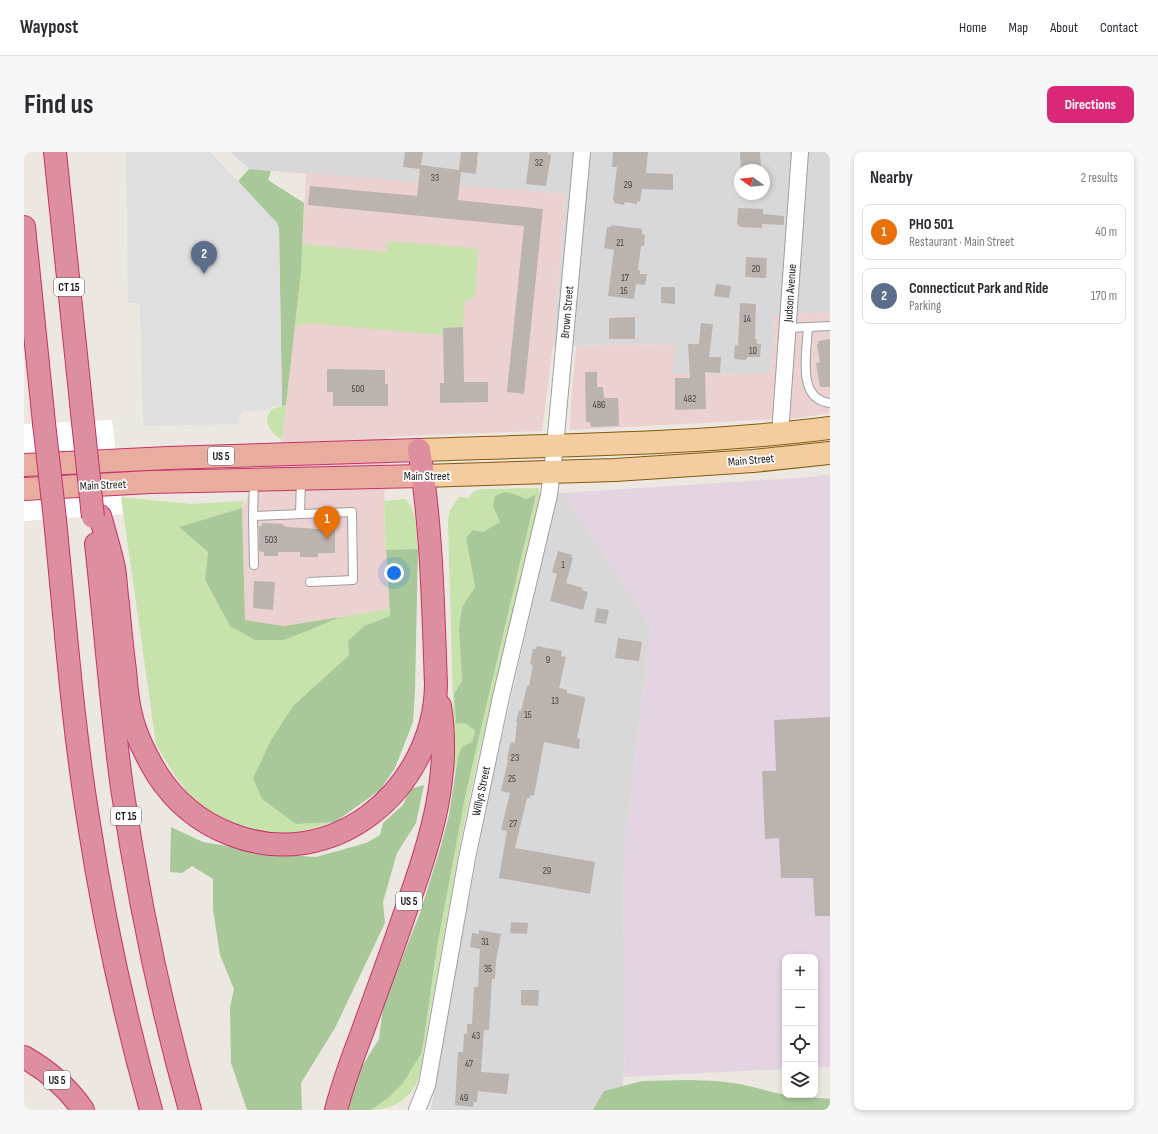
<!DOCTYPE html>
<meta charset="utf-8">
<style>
:root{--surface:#fff;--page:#f7f7f7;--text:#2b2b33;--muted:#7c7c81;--line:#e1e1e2;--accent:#db2777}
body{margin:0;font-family:"Sofia Sans Condensed",sans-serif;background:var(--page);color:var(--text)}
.controls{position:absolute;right:12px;bottom:12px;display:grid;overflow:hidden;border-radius:8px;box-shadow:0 2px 6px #0003}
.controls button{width:36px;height:36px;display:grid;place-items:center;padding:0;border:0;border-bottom:1px solid var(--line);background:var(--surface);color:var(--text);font:20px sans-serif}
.compass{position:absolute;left:710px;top:12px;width:36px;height:36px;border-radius:50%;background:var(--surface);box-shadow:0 2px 6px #0003;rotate:285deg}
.you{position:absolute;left:370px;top:421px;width:14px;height:14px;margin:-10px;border:3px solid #fff;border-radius:50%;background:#1a73e8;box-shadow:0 0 0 6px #1a73e833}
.badge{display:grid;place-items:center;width:26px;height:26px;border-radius:50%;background:var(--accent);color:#fff;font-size:13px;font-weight:700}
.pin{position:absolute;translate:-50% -33px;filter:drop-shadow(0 1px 2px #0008)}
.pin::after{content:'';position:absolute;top:21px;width:14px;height:12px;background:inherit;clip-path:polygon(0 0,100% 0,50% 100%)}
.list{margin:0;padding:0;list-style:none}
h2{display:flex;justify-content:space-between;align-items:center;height:52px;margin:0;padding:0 16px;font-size:17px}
h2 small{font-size:13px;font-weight:400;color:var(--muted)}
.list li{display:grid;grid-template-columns:26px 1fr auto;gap:12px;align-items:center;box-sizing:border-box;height:56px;margin:0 8px 8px;padding:0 8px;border:1px solid var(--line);border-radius:8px}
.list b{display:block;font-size:15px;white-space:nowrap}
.list p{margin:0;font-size:13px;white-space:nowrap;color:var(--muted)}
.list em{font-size:13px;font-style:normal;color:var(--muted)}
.icon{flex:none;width:22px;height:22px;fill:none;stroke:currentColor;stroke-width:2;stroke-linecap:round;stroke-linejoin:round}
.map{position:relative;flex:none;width:806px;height:958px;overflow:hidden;border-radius:8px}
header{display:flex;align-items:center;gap:24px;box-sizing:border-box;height:56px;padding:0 20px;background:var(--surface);border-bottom:1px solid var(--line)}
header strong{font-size:19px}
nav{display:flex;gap:22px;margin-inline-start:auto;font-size:14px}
.intro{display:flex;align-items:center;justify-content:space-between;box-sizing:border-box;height:96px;padding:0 24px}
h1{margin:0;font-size:28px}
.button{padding:10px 18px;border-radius:8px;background:var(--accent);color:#fff;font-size:14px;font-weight:700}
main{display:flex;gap:24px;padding:0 24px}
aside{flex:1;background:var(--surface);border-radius:8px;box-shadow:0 2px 6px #0003}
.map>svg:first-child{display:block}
.residential{fill:#d9d8d8;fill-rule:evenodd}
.commercial{fill:#ecd1d1}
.industrial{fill:#e4d3e1}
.grass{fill:#c7e2aa}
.forest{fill:#a8c899}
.parking{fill:#dfdfdf}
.pier{fill:#fff}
.building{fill:#bbb3ae}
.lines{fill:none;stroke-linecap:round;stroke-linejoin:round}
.service-casing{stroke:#9f9f9f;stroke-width:10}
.minor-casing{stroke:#9f9f9f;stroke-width:18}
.primary-casing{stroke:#855a0c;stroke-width:24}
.trunk-casing{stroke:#c63269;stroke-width:24}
.motorway-casing{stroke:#c63269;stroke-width:24}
.service{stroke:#fff;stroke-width:8}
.minor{stroke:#fff;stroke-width:16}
.primary{stroke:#f3cc9f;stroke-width:22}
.trunk{stroke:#e8ad9f;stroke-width:22}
.motorway{stroke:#dd8e9f;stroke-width:22}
.motorway-bridge-casing{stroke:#c63269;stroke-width:24;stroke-linecap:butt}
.motorway-bridge{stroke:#dd8e9f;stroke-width:22}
.labels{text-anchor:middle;stroke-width:3.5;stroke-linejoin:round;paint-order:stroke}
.number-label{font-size:10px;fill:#434140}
.shield{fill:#fff;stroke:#5f5f5f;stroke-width:1}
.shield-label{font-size:11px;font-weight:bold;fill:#1b1b1b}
.street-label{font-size:12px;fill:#1b1b1b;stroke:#fff}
</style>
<header>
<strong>Waypost</strong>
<nav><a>Home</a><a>Map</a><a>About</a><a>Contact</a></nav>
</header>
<div class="intro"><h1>Find us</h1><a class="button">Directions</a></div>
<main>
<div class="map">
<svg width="806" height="958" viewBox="0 0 806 958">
<rect width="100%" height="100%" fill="#ece8e1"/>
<g class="residential">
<path d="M207 0H806V160L751 163 747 221 649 222 651 192 529 194 542 42 225 17ZM716 18H740V42H716Z"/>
<polygon points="534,341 539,341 627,474 599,708 601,893 599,934 581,939 569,958 407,958 422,866 465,642"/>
</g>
<g class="commercial">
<polygon points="282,21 542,42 529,194 518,279 332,286 363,285 360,360 365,457 260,474 221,468 218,356 258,288 277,120"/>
<polygon points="806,160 806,261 775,266 546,278 547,250 552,194 652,192 649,222 747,221 751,163"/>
</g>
<polygon class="industrial" points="806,322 806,915 791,915 791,805 761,805 761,917 600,925 601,893 599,708 627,474 539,341 787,325"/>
<g class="grass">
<polygon points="364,89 449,96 454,98 451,145 440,150 439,175 419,176 419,183 281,171 271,176 277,120 278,92 362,100"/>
<path d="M262 253 258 288C249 282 243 276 243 265L248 257Z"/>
<path d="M514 336 517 345 454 606 437 687 395 925C388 946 369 958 347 958L364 946 398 900 413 795 442 640 512 344 502 348 490 342 469 354 476 370 459 380 442 386 451 435 438 455 435 477 438 529 430 542 432 571 443 572 451 578 448 590 434 605 431 620H425L428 586 429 550 424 368 426 358 435 345 444 346 450 339 459 337Z"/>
<polygon points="97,345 167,352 220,349 218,356 155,375 184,400 181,428 206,474 288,477 316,465 365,457 366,464 340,474 324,489 325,503 269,554 247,588 229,626 272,672 311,670 269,681 258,682 232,678 202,669 172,651 151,624 132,592"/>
<path d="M381 347C394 358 392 381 394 397L362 398 360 349Z"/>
</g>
<g class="forest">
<polygon points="225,17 247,19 244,28 280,51 277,120 262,253 258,254 255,77 253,71 214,29"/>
<polygon points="481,340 490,342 502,347 512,343 442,640 413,795 398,900 379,931 364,946 347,958 323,958 337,916 355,887 359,854 396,761 416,697 425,663 434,605 438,595 448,590 451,579 443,572 432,571 430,542 438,529 435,477 438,455 451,435 442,386 449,378 459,380 476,370 469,354 471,344"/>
<polygon points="218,356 221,468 260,474 316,465 288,477 259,488 231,488 206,474 181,428 184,400 155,375"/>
<polygon points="394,397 391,538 389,570 371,616 356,638 311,670 272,672 238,647 229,626 247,588 269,554 325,503 324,489 340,474 366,464 362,398"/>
<polygon points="400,633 392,671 373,701 359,750 361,771 311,876 277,931 278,958 223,958 207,911 206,855 210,837 196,803 189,757 189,727 168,714 158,721 146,720 147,675 179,690 249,702 292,705 342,691 356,683 359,671 379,653 386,637"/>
<polygon points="665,928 693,929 716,932 761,943 806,947 806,958 569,958 580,939 618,929"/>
</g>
<polygon class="parking" points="102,0 186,0 253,71 255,77 258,254 248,254 246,258 220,259 216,264 215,272 119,274 116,153 115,151 104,151"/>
<polygon class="pier" points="88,268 99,362 0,369 0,272"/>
<g class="building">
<polygon points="381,0 399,0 397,13 435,18 437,0 454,0 452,22 437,20 434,48 519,57 500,242 483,240 500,74 284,53 286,34 393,44 396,17 379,15"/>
<polygon points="506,0 524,0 524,2 527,3 522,34 502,32"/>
<polygon points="589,0 624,0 622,21 649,22 649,38 618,37 616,50 613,49 613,52 601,50 600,53 590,51 590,48 589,48 593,15 588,15"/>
<polygon points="716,0 736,0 737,18 717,18"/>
<polygon points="714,56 739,57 739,62 760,64 760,73 738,72 738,76 717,75 713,72"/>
<polygon points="587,73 618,77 618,82 621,83 620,94 617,94 614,118 616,118 616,122 623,122 621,133 612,132 610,147 584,144 590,98 580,96 583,75 587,75"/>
<polygon points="722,105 743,106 742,126 721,125"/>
<polygon points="692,132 707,134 705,146 690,144"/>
<polygon points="637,135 651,135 651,152 637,151"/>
<polygon points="716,151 732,152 731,187 733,187 733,192 737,192 736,205 724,205 721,208 710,207 711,193 714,194"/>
<polygon points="611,165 611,187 585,187 585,166"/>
<polygon points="677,171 689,172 685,205 697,205 696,221 681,220 682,257 651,258 651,226 666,226 664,192 675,192"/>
<polygon points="439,175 440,230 464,230 464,250 416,251 416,231 420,231 419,176"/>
<polygon points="806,187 806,235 796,235 792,211 796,210 793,192 795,192 794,189"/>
<polygon points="303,217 361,218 361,232 364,232 364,254 309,254 309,240 303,240"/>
<polygon points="561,220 573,220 573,235 579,235 580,246 594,246 595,274 567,275 566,270 562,270"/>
<polygon points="238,371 259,372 259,374 262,374 262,375 311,378 311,401 294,401 294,405 276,405 276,400 254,400 254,404 240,404 240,400 235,399 235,374 238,374"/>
<polygon points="534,399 548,403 547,405 549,406 542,431 559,436 558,438 564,440 559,458 526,449 533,422 528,420"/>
<polygon points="230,429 251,430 249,458 229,456"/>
<polygon points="573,456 585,458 582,472 570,470"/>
<polygon points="594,486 618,490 615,509 591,506"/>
<polygon points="513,494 538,499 537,504 542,505 535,536 543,538 543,541 561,545 561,548 553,586 556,587 555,597 520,590 510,644 506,643 506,646 503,646 491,696 571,710 566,742 475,726 483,679 477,678 486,641 477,639 484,608 483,608 485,597 487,590 491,591 493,570 492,570 495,558 497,559 503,534 505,534 509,513 506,512 509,497 512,497"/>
<polygon points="806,565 806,764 791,764 789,726 757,726 755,686 741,687 738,619 752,619 750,568"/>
<polygon points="487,770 504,771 503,782 486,781"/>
<polygon points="455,778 477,782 472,809 471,827 468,827 465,878 460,878 457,920 485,922 483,942 454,939 453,950 450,950 449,955 431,953 434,900 439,900 440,882 443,882 443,872 448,872 450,835 454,835 456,797 446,795 448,781 455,782"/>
<polygon points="497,838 515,838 514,854 497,853"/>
</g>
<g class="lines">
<defs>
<g id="service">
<path d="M784 175C783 199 772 248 806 251"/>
<polyline points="764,176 806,174"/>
<polyline points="230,328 229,364 328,360 329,428 286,430"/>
<polyline points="276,362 277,327"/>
<polyline points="229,364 230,413"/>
</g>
<g id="minor">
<polyline points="756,282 776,0"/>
<polyline points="393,958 403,933 443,706 477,545 525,343 531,294 558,0"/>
</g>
<g id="primary">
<path d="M395 298C532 293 670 293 806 276"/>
<polyline points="399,324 591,318 729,309 806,301"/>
</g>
<g id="trunk">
<polyline points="0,313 144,306 395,298"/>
<polyline points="0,337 126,330 399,324"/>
</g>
<g id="motorway">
<polyline points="31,0 59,270"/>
<polyline points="0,75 20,271"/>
<path d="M76 364C81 381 86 398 90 416 92 428 92 440 94 452 96 474 98 496 101 518 102 531 103 545 106 558 110 580 121 602 133 622 151 650 175 670 206 682 308 723 410 638 412 533 409 454 408 376 395 298"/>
<path d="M31 368C41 467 48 567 64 666 79 764 100 862 127 958"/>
<path d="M72 392C81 473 87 555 98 636 114 744 136 852 166 958"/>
<path d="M0 905C23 918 44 936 59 958"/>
<path d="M312 958C319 931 329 904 339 878 354 836 370 794 384 752 407 688 427 623 416 554"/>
</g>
</defs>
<use href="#service" class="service-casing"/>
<use href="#minor" class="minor-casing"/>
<use href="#primary" class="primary-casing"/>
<use href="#trunk" class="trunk-casing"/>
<use href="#motorway" class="motorway-casing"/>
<use href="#service" class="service"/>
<use href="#minor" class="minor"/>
<use href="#primary" class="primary"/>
<use href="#trunk" class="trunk"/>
<use href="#motorway" class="motorway"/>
<defs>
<g id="motorway-bridge">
<polyline points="59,270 69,365"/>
<polyline points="20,271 31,368"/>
</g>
</defs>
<use href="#motorway-bridge" class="motorway-bridge-casing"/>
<use href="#motorway-bridge" class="motorway-bridge"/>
</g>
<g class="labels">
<g class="number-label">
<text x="515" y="14">32</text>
<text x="411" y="29">33</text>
<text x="604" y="36">29</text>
<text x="596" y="94">21</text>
<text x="732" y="120">20</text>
<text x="601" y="129">17</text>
<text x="600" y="142">15</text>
<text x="723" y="170">14</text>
<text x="729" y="202">10</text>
<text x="334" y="240">500</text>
<text x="666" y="250">482</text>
<text x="575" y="256">486</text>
<text x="247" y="391">503</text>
<text x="539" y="416">1</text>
<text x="524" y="511">9</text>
<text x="531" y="552">13</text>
<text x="504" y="566">15</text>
<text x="491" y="609">23</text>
<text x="488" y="630">25</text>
<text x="489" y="675">27</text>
<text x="523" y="722">29</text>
<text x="461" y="793">31</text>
<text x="464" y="820">35</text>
<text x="452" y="887">43</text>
<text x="445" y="915">47</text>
<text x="440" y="949">49</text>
</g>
<g class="shield">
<rect x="30" y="126" width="30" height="18" rx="3"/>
<rect x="184" y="295" width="26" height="18" rx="3"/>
<rect x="87" y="655" width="30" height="18" rx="3"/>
<rect x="372" y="740" width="26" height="18" rx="3"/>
<rect x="20" y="919" width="26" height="18" rx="3"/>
</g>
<g class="shield-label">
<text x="45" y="139">CT 15</text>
<text x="197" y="308">US 5</text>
<text x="102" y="668">CT 15</text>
<text x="385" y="753">US 5</text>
<text x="33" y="932">US 5</text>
</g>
<g class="street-label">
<text transform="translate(766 141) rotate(-86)" y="4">Judson Avenue</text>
<text transform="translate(543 160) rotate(-85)" y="4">Brown Street</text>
<text transform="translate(727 308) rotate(-5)" y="4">Main Street</text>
<text x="403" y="328">Main Street</text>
<text transform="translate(79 333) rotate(-3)" y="4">Main Street</text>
<text transform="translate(457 639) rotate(-78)" y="4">Willys Street</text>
</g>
</g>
</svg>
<div class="controls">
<button>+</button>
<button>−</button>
<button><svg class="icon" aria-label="locate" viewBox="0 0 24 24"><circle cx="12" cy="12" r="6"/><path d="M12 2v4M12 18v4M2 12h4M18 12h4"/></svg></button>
<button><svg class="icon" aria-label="layers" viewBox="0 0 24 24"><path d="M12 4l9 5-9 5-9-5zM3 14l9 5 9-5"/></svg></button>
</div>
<svg class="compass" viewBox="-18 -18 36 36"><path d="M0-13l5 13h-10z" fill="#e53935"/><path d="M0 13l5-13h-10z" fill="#7c7c81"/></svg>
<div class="you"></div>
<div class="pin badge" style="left:303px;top:387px;background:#e8710a">1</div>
<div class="pin badge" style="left:180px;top:122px;background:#5c6f8a">2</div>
</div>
<aside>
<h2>Nearby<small>2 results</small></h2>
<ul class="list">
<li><span class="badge" style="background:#e8710a">1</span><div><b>PHO 501</b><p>Restaurant · Main Street</p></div><em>40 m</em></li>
<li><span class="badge" style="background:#5c6f8a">2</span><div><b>Connecticut Park and Ride</b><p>Parking</p></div><em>170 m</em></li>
</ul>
</aside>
</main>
